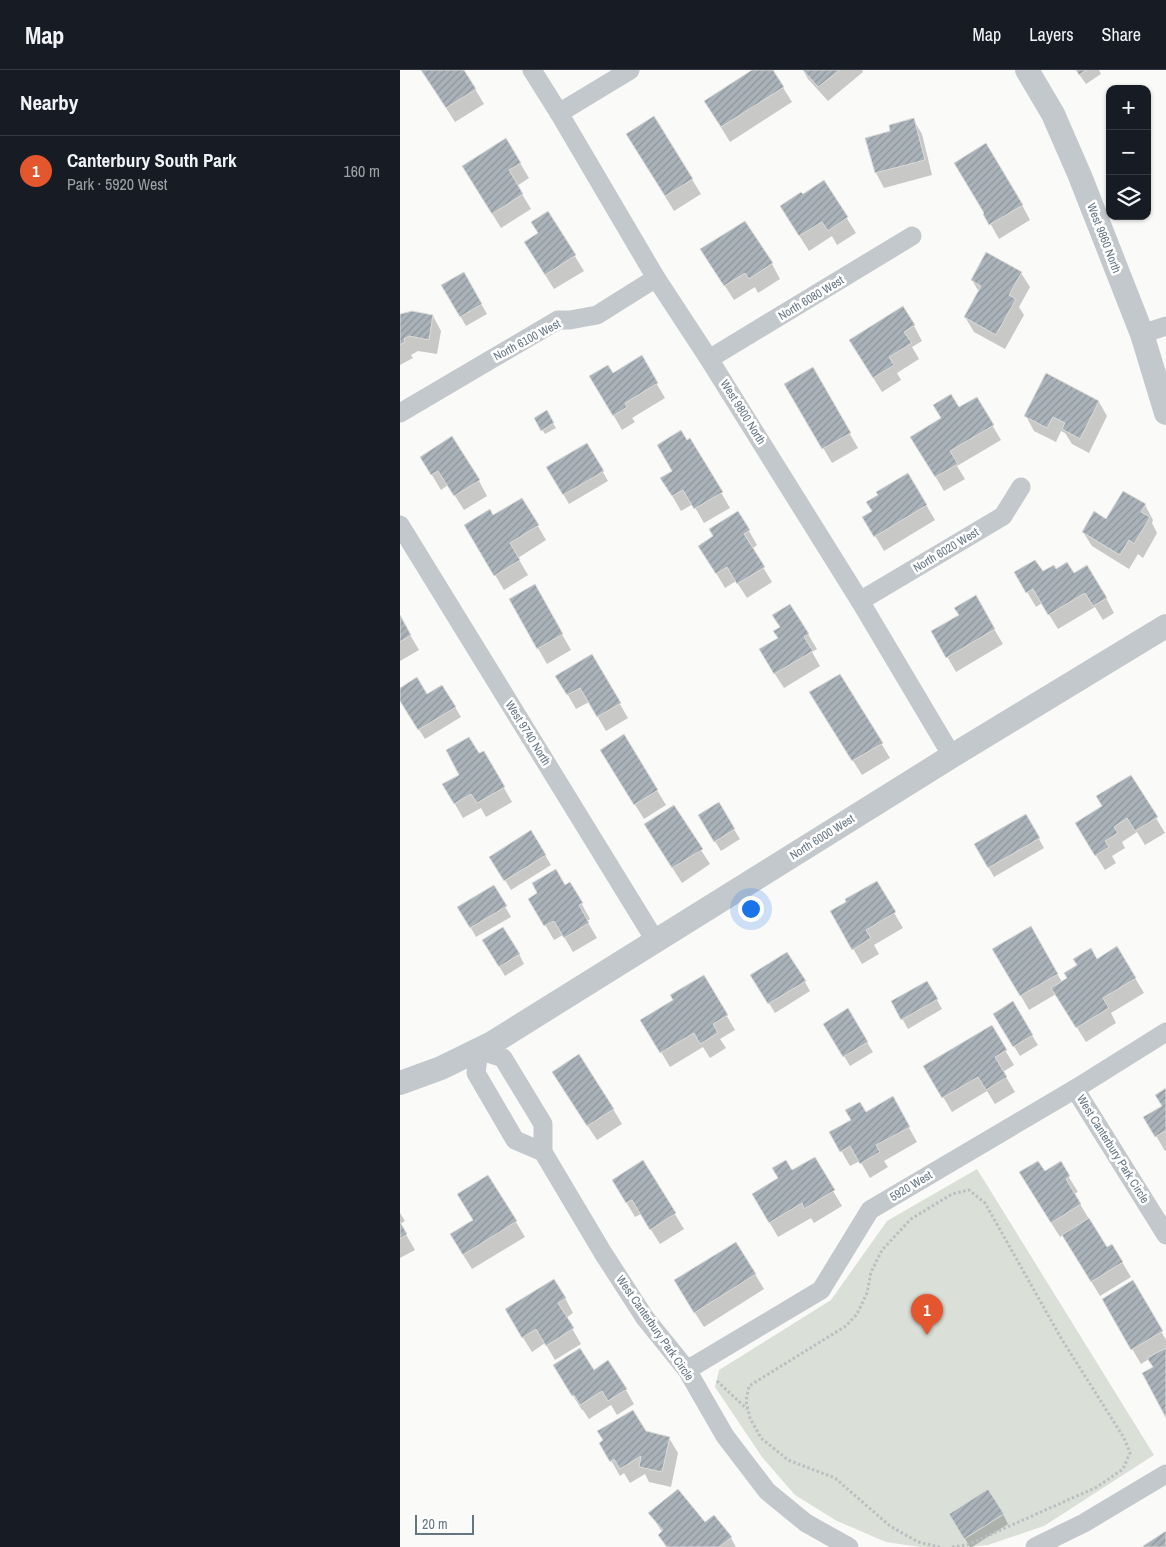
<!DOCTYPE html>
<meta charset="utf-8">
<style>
:root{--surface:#171b24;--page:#20242c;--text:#f1f3f6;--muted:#9ea1a6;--line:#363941;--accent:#e4572e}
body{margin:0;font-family:"Archivo Narrow",sans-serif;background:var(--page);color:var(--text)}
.controls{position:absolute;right:15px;top:15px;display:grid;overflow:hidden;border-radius:10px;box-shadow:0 1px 4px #0004}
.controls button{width:45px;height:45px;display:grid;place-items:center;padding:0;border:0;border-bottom:1px solid var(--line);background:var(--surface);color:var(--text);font:25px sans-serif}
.scale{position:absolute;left:15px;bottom:12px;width:59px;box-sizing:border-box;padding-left:5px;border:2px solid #657683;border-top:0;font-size:14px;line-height:18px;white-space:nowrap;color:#657683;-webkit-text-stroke:4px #fff;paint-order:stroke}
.you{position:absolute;left:350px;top:838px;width:18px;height:18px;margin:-12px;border:4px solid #fff;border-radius:50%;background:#1a73e8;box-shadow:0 0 0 8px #1a73e833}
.badge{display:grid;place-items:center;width:32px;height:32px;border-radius:50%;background:var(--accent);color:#fff;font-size:16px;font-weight:700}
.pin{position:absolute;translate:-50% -41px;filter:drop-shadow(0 1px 2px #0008)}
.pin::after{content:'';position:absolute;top:26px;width:18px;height:15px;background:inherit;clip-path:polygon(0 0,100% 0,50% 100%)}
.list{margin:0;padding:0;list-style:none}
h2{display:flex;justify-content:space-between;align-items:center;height:65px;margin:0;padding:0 20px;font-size:21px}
h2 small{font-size:16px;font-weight:400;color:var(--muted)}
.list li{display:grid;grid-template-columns:32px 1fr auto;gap:15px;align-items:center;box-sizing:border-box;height:70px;padding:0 20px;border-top:1px solid var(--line)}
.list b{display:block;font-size:19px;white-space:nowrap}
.list p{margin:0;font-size:16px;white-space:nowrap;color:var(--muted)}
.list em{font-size:16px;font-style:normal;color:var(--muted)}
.icon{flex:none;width:28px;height:28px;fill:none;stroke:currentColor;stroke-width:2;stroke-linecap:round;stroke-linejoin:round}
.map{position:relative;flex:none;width:766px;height:1477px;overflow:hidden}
header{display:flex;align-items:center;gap:30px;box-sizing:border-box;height:70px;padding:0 25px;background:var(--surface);border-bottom:1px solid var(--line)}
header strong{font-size:24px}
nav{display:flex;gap:28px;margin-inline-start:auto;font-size:18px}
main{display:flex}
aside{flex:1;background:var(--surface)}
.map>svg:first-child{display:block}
.park{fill:#dadfd7}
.shadow{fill:#0003}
.building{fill:url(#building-hatch);stroke:#dcdcda}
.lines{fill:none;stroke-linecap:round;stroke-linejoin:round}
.path{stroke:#bbbfc2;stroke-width:3;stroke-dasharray:2.5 2.5;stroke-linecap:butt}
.minor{stroke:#c3c8cc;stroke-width:19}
.tertiary{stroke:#c3c8cc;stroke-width:24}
.labels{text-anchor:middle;stroke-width:5;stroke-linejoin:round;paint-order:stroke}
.street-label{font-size:12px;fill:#657683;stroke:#fff}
</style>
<header>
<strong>Map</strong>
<nav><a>Map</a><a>Layers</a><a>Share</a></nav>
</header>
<main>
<aside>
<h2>Nearby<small></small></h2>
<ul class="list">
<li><span class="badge">1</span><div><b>Canterbury South Park</b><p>Park · 5920 West</p></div><em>160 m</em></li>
</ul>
</aside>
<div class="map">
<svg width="766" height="1477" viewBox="0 0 766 1477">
<defs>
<pattern id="building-hatch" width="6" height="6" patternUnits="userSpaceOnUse" patternTransform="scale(1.25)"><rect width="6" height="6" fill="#aab3b9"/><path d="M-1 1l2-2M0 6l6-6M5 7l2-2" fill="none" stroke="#8e969c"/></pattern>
</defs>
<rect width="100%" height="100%" fill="#fafaf8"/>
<polygon class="park" points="577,1099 754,1385 644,1456 588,1475 569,1477 520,1477 486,1472 437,1451 395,1425 362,1387 315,1317 319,1300 431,1230 487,1151"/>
<g class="shadow">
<polygon points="22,0 59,0 75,19 84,34 55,52"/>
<polygon points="354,0 372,0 392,32 330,72 314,46"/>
<polygon points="403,0 462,0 463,2 428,31 408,9"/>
<polygon points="676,0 699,0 701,4 686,14"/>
<polygon points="254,48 301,124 274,141 236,79"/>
<polygon points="513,49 522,64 532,105 484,118 476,103 467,69 492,62"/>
<polygon points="120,93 129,108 117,116 131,139 101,158 72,111"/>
<polygon points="424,112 456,163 437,175 432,166 409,181 390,151 402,126"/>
<polygon points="622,135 630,150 599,169 585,144"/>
<polygon points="148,143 184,201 154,219 134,187 140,164"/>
<polygon points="311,194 372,194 380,209 358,223 355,217 334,230"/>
<polygon points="63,203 87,244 66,256 43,215"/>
<polygon points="621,203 630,217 619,237 624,245 605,279 574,262 565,247 579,222 572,210"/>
<polygon points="0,245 33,246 41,261 37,284 18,281 11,285 13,288 0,295"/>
<polygon points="514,256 522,271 512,277 519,289 497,303 501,310 482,322 459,285"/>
<polygon points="241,287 265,328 232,348 235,352 222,360 191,306 212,304"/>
<polygon points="412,299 458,378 432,393 386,314"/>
<polygon points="576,328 601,370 557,396 565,409 544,421 512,367"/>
<polygon points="699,332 707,346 689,383 672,374 665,363 661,361 656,372 634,361 626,346"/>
<polygon points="146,342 156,358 145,364 135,348"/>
<polygon points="290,369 330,438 304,453 293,434 281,441 262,408 273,401 287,371"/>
<polygon points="187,375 208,411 169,434 148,398"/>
<polygon points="21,387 79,411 87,426 64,440 48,415 41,420"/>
<polygon points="508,404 535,450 484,481 464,447 473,441"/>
<polygon points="122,429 146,470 118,488 128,505 104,520 66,456 93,447"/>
<polygon points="745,435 753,450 752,453 757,463 743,488 738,484 729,499 692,476 683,462"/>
<polygon points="349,461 357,475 352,479 372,512 347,528 336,511 325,518 300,476"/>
<polygon points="656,500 673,505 706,528 714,543 703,550 695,537 658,559 642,533 636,537 616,503"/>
<polygon points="134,516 171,580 147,594 110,530"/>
<polygon points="575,527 603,574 556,602 533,562 560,546"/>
<polygon points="390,535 417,579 412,582 420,596 384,618 369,595 379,568 381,557"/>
<polygon points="0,548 19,580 0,591"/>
<polygon points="192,586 228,648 206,661 189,632 176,639 157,606"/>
<polygon points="0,619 27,626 55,637 61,647 25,669 0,630"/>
<polygon points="420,638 481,673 490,688 462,705"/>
<polygon points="224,666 266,735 244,749 210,695"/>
<polygon points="83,682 112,732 86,747 81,738 63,748 44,715 61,705 78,685"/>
<polygon points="731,706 765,763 745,775 737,762 722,772 725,778 712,786 716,793 705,800 685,768 703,737"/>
<polygon points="318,734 340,769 321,781 299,745"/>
<polygon points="626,746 644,778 594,807 576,775"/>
<polygon points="254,769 301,780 310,794 282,813"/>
<polygon points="145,785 151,795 111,820 97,797"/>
<polygon points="476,812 503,858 474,875 479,884 462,894 432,842"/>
<polygon points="170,813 190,849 187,851 197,868 173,882 163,865 154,870 130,829"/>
<polygon points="94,817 111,847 76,867 59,837"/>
<polygon points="630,858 662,912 697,890 735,908 744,923 711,943 716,953 686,972 656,924 629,940 594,879"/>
<polygon points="84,871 119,884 124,894 105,906"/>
<polygon points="352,905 405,912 410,921 375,943"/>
<polygon points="304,907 335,960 320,969 326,978 310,988 303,977 270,997 242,950 275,930"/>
<polygon points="527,912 542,939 508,959 493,932"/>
<polygon points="612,933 638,975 620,986 594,944"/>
<polygon points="447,940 473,982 450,996 425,954"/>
<polygon points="591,957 614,995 603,1002 615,1022 595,1034 587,1021 552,1042 525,996"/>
<polygon points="162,1017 213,1039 222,1054 197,1070"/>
<polygon points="766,1020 766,1080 765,1081 745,1047 763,1036"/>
<polygon points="492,1028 517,1072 484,1091 488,1097 470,1108 460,1091 450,1096 431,1063"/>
<polygon points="414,1089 442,1136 414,1153 411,1148 378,1167 353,1124"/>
<polygon points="243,1092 284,1159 260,1174 241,1144 235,1147 222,1125"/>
<polygon points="660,1093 678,1122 674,1124 707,1179 722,1192 731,1207 700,1226 663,1165 660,1167 629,1117 644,1103"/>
<polygon points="88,1106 125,1167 72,1199 60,1180 74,1151"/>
<polygon points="0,1143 5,1151 0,1154"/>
<polygon points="0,1154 15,1180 0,1188"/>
<polygon points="355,1204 364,1219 304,1257 284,1226"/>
<polygon points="733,1212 766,1270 766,1345 754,1298 749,1289 741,1294 703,1229"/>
<polygon points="165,1228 173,1243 166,1248 181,1274 155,1290 145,1273 132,1282 115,1255"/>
<polygon points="193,1301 226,1320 234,1334 217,1345 211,1335 189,1349 183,1340 182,1340 163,1310"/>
<polygon points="245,1362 269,1368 278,1383 271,1417 249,1412 245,1404 230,1413 224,1403 220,1406 201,1373"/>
<polygon points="250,1443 305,1454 331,1468 336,1477 266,1477 259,1465 262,1462"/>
<polygon points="603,1444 608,1454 572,1477 570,1477 556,1454"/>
</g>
<g class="building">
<polygon points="21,0 64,0 76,19 46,38"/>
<polygon points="352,0 373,0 384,17 321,57 304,31"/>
<polygon points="403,0 440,0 418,17"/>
<polygon points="676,0 687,0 679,5"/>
<polygon points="254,46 293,109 265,126 226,64"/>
<polygon points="514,48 525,90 475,103 465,68 490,61 489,55"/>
<polygon points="106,68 121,93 109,100 123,124 92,144 62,96"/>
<polygon points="586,73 623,135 589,155 583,144 584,143 554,93"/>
<polygon points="424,110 448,147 428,161 422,152 399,166 380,136 401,122 403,124"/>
<polygon points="148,141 176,185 145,205 124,172 138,163 131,152"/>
<polygon points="345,151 373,193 349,209 345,203 324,216 300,179"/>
<polygon points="586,182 622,202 609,225 616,229 596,265 564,247 581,216 571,210"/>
<polygon points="64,202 82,234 60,247 41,215"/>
<polygon points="503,236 515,255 504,262 512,273 489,287 494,295 473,308 449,270"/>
<polygon points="12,241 33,245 29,270 9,266 4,269 5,272 0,275 0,244"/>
<polygon points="242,285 258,313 225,333 227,337 213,346 189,306 208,295 213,303"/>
<polygon points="413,297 451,363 422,379 384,314"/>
<polygon points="646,303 699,331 680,369 662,359 665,353 653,347 647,358 624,346"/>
<polygon points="551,324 559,337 577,327 594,355 550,381 558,394 535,407 510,367 541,348 533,335"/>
<polygon points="147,340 154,353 141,361 134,348"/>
<polygon points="281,360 287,370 290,368 323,422 294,439 283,420 272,426 260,408 272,401 257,375"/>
<polygon points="52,366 80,410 54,426 38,401 31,405 20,387"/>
<polygon points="187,373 204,401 163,425 146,397"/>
<polygon points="508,403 527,435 474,467 462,447 472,441 466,432 478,425 476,422"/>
<polygon points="723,421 746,434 741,442 750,447 734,474 729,470 720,485 682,462 694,441 706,449"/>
<polygon points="122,428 139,455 110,473 120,490 94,506 64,455 90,439 93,445"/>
<polygon points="338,441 350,460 344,464 365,497 337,514 327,497 316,504 298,476 313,466 309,459"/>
<polygon points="635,490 643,501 654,495 656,499 667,492 674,503 687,495 707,528 693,536 685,523 648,545 633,519 626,523 614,502"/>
<polygon points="135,514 163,564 137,579 109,529"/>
<polygon points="576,525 595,559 546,588 531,561 559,545 554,538"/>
<polygon points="390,534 409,564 404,567 413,581 374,604 359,579 378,568 373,561 380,557 372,545"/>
<polygon points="0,545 11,565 0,572"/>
<polygon points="192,584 221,633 197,647 180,618 167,625 155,606"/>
<polygon points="440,604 483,673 452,691 409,622"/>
<polygon points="17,607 27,624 42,615 56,637 18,660 0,631 0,618"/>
<polygon points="224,664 258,720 234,735 200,680"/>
<polygon points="69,667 79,683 84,681 105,717 77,733 71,724 54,734 42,714 59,705 46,680"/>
<polygon points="731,705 758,747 735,761 727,748 714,757 718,763 705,771 709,777 695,786 675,753 702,736 696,726"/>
<polygon points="319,732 335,759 314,772 298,745"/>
<polygon points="274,735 303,779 272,798 244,754"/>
<polygon points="626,744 640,768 588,798 574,774"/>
<polygon points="131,760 146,785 104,811 89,787"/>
<polygon points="156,799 165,815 170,812 183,833 179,835 189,853 164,868 154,851 144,856 128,829 137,823 132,813"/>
<polygon points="477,811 496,842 466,860 471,868 452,880 430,841 446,832 445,829"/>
<polygon points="94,815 107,836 70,858 57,837"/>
<polygon points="631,856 658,904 620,926 592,879"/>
<polygon points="103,857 120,884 99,897 82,870"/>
<polygon points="717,876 736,908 703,928 709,938 676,958 651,918 667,908 664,903 677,895 673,889 691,878 697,889"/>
<polygon points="387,882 406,911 368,934 350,905"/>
<polygon points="304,905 328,945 313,954 318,963 300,974 294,963 260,983 240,950 273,930 270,925"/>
<polygon points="527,911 538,929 501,950 491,931"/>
<polygon points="613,931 633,965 613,977 593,944"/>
<polygon points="448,938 468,972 443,987 423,954"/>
<polygon points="592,955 607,980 595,987 607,1007 586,1020 578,1007 542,1028 523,996"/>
<polygon points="179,984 214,1039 187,1056 152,1002"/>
<polygon points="766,1018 766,1063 765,1061 755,1067 743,1047 762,1036 755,1025"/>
<polygon points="493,1026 510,1057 476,1075 480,1082 460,1094 450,1076 440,1082 429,1062 451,1050 445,1040 460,1032 466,1042"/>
<polygon points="415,1087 435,1120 404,1139 402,1133 369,1153 352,1124 378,1108 372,1098 386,1090 392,1100"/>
<polygon points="243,1090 276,1143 250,1160 232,1130 226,1133 212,1110"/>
<polygon points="638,1091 645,1101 661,1091 670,1106 666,1109 681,1134 651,1153 619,1102"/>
<polygon points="88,1105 117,1151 63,1185 50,1164 73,1150 57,1124"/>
<polygon points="689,1148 707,1177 712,1174 723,1192 691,1212 662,1165"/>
<polygon points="0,1152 7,1164 0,1169"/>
<polygon points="336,1172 356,1204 294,1243 274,1210"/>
<polygon points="154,1209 166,1228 158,1233 174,1258 146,1276 136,1259 122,1268 105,1239"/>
<polygon points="733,1210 763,1261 731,1280 702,1229"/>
<polygon points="180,1278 194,1300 208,1290 227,1319 208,1331 202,1321 180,1335 174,1325 172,1326 153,1295"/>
<polygon points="766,1278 766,1348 742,1303 753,1297 747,1288"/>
<polygon points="233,1340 246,1361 270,1367 262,1402 239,1397 241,1386 220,1399 214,1389 210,1392 199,1373 203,1370 197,1361"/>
<polygon points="278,1419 305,1452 314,1445 332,1467 319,1477 267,1477 258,1465 263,1460 248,1443"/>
<polygon points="588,1419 604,1444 564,1469 549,1444"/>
<polygon points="766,1461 766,1477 744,1477 743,1476"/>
</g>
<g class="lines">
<g class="path">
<polyline points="317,1311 347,1339"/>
<polyline points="540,1477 518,1472 490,1456 435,1408 388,1390 361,1368 350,1348 346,1331 349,1316 446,1256 457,1244 467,1223 471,1202 482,1180 511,1149 552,1124 569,1120 585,1133 661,1268 724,1368 730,1383 723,1399 697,1417 567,1475 551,1477"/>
</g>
<g class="minor">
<polyline points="132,0 159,43 256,208 309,289 460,531 552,686"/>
<polyline points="159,43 230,0"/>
<polyline points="742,264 766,256"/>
<polyline points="309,289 512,166"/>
<polyline points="0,343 158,250 170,250 197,245 256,208"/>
<polyline points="0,455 255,870"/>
<polyline points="460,531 603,446 621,417"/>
<polyline points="675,1019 766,1165"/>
<polyline points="143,1082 115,1070 76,1003 79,980 103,988 143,1054 143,1082 203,1183 245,1248 287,1300 325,1366 367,1421 406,1453 449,1477"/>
<polyline points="287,1300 421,1220 470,1140 675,1019 766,962"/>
<polyline points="635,1477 684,1453 766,1404"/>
</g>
<g class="tertiary">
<polyline points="627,0 653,44 680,106 742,264 766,343"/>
<polyline points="0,1013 41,998 92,973 552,686 766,556"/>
</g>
</g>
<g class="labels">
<g class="street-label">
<text transform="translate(704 168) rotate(69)" y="4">West 9860 North</text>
<text transform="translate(411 228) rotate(-31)" y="4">North 6080 West</text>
<text transform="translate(127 270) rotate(-28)" y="4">North 6100 West</text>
<text transform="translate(343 342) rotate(58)" y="4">West 9800 North</text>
<text transform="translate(546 480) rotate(-31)" y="4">North 6020 West</text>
<text transform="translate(128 663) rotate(58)" y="4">West 9740 North</text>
<text transform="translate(422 767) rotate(-32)" y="4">North 6000 West</text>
<text transform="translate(713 1079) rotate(58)" y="4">West Canterbury Park Circle</text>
<text transform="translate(511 1116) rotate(-31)" y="4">5920 West</text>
<text transform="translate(255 1258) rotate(55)" y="4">West Canterbury Park Circle</text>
</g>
</g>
</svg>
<div class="controls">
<button>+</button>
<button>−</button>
<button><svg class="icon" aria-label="layers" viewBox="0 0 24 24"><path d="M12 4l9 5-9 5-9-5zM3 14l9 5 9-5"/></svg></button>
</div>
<div class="scale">20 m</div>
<div class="you"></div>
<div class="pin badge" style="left:527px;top:1265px">1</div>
</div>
</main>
